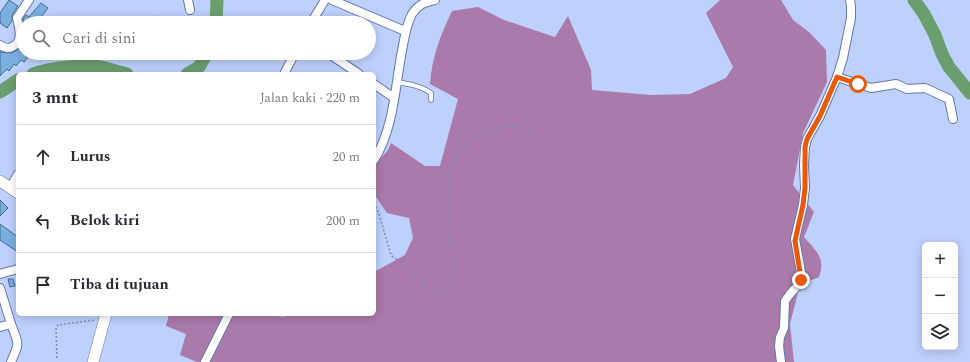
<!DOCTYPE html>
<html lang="id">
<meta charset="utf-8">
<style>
:root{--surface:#fff;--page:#f2f2f3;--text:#2b2b33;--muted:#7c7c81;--line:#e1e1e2}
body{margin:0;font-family:Spectral,serif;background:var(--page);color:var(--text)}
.controls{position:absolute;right:12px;bottom:12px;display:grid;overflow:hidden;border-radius:6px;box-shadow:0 2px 10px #0003}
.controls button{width:36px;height:36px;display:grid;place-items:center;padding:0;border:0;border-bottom:1px solid var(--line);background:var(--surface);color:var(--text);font:20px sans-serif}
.stop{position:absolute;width:12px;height:12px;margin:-9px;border:3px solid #ea580c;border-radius:50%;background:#fff}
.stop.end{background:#ea580c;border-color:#fff;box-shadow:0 1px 4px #0008}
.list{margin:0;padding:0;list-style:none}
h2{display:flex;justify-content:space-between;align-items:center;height:52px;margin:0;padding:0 16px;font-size:17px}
h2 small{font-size:13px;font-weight:400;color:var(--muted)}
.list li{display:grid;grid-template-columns:26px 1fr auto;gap:12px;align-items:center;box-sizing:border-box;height:64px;padding:0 16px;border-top:1px solid var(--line)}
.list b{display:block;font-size:15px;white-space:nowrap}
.list em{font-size:13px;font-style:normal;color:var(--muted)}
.icon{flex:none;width:22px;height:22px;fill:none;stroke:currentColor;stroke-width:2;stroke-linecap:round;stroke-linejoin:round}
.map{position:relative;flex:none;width:970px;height:362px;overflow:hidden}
.search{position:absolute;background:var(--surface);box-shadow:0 2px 10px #0003;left:16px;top:16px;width:360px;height:44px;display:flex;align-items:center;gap:10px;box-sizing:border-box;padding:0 14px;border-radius:22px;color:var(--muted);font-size:15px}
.panel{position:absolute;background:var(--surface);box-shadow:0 2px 10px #0003;left:16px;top:72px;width:360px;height:244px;border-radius:6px}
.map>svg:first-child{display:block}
.forest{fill:#aa7aaa}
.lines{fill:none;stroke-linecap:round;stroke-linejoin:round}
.river{stroke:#6a9e6f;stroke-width:13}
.building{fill:#7bafdf;stroke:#3f6b93}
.service-casing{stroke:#6377a8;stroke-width:5.5}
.minor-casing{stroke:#6377a8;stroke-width:10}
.tertiary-casing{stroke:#6377a8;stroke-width:12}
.path{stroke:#7d8bae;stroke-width:1.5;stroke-dasharray:2 2;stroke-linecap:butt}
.service{stroke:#fff;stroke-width:4}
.minor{stroke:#fff;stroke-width:8}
.tertiary{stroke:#fff;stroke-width:11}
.route{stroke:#ea580c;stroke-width:5}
</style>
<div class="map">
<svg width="970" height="362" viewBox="0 0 970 362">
<rect width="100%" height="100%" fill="#bed0fc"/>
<path class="forest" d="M720 0H781L793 20 809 32 826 50 827 82 803 133 793 185 814 212 804 237C816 251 826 258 819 277L800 285 790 324 794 362H197L180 355 186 334 166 326 169 314H264L284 317 286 314H374V272L405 255 413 238 409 218 387 213 374 194V166L388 150 391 143 425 166H440L458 99 430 84C432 57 440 36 452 11L478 7 504 20 555 37 568 16 591 70 592 90 651 95 690 94 726 78 733 67 706 13Z"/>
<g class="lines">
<g class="river">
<polyline points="914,0 924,14 935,35 942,54 949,67 970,93"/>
<polyline points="216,23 217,0"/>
<path d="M33 74C49 68 88 63 105 68 112 70 119 72 127 74"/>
<polyline points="187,74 199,67 207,53"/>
<polyline points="0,92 18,80"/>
</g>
</g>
<g class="building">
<polygon points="9,0 18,6 12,15 12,21 7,28 0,23 0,13"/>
<polygon points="41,3 48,8 38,21 35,19 34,21 37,23 24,23 23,19 26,15 29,17"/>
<polygon points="159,16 161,23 152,23 151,19"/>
<polygon points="20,48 23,50 23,53 26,53 29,56 24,62 21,60 16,66 14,64 9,71 7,69 0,76 0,52 12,53"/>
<polygon points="0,200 8,208 0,216"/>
<polygon points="0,224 18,237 18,252 0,240"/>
<polygon points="8,279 13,279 15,286 10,287"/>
</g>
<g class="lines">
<defs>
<path id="service" d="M397 82C409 84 421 86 431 93V100"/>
<g id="minor">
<polyline points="188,0 190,10"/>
<polyline points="332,0 405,31"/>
<polyline points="311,23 325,0"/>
<path d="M0 45C4 48 7 49 12 47 24 42 19 27 17 18L29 0"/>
<polyline points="328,53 359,74"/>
<polyline points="284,74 295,53"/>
<polyline points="837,77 871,88 896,84 907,89 925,88 949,99 953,119"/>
<polyline points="374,84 394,98"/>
<path d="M374 160C393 130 395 90 401 56 404 42 405 27 412 14 418 5 424 2 435 0"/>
<polyline points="10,188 18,174"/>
<polyline points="0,274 18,269"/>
<polyline points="0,288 11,324"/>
<path d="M0 327 11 324C19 345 20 342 11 362"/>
<polyline points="205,362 229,314"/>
<polyline points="781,362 779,346 780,337 784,328 785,301 790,294 798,285 801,280 801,272 795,239 803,205 805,188 804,165 805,147 807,139 820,116 837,77 843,58 851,18 851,6 850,0"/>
</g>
<g id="tertiary">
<polyline points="0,181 18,193"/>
<polyline points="93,362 106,314"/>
</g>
</defs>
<use href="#service" class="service-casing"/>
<use href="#minor" class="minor-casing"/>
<use href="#tertiary" class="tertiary-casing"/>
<g class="path">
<path d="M374 203 379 214 391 255C396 260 405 263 411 269 416 273 419 279 423 283 432 293 450 303 454 283 452 254 442 176 457 153 465 142 489 131 502 127 511 125 524 127 531 133 534 135 536 140 538 143"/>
<polyline points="57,358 56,328 58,325 95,320"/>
</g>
<use href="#service" class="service"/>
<use href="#minor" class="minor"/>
<use href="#tertiary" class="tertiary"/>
</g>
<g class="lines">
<polyline class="route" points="801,280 800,272 795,241 803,205 805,188 805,147 807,139 820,116 837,77 858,84"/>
</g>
</svg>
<div class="controls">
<button>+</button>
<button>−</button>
<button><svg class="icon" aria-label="layers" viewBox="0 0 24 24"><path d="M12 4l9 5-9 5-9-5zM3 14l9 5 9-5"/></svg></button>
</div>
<div class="stop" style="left:858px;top:84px"></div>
<div class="stop end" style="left:801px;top:280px"></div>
<div class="search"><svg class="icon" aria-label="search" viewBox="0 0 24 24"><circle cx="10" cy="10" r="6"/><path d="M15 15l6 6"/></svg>Cari di sini</div>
<section class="panel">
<h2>3 mnt<small>Jalan kaki · 220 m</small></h2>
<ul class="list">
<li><svg class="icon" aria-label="ahead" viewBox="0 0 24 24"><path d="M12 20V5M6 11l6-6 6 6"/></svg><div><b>Lurus</b></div><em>20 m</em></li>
<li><svg class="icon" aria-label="left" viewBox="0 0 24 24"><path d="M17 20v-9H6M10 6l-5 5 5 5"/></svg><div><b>Belok kiri</b></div><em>200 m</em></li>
<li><svg class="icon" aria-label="arrive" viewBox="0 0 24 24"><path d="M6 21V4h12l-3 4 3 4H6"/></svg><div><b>Tiba di tujuan</b></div></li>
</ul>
</section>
</div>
